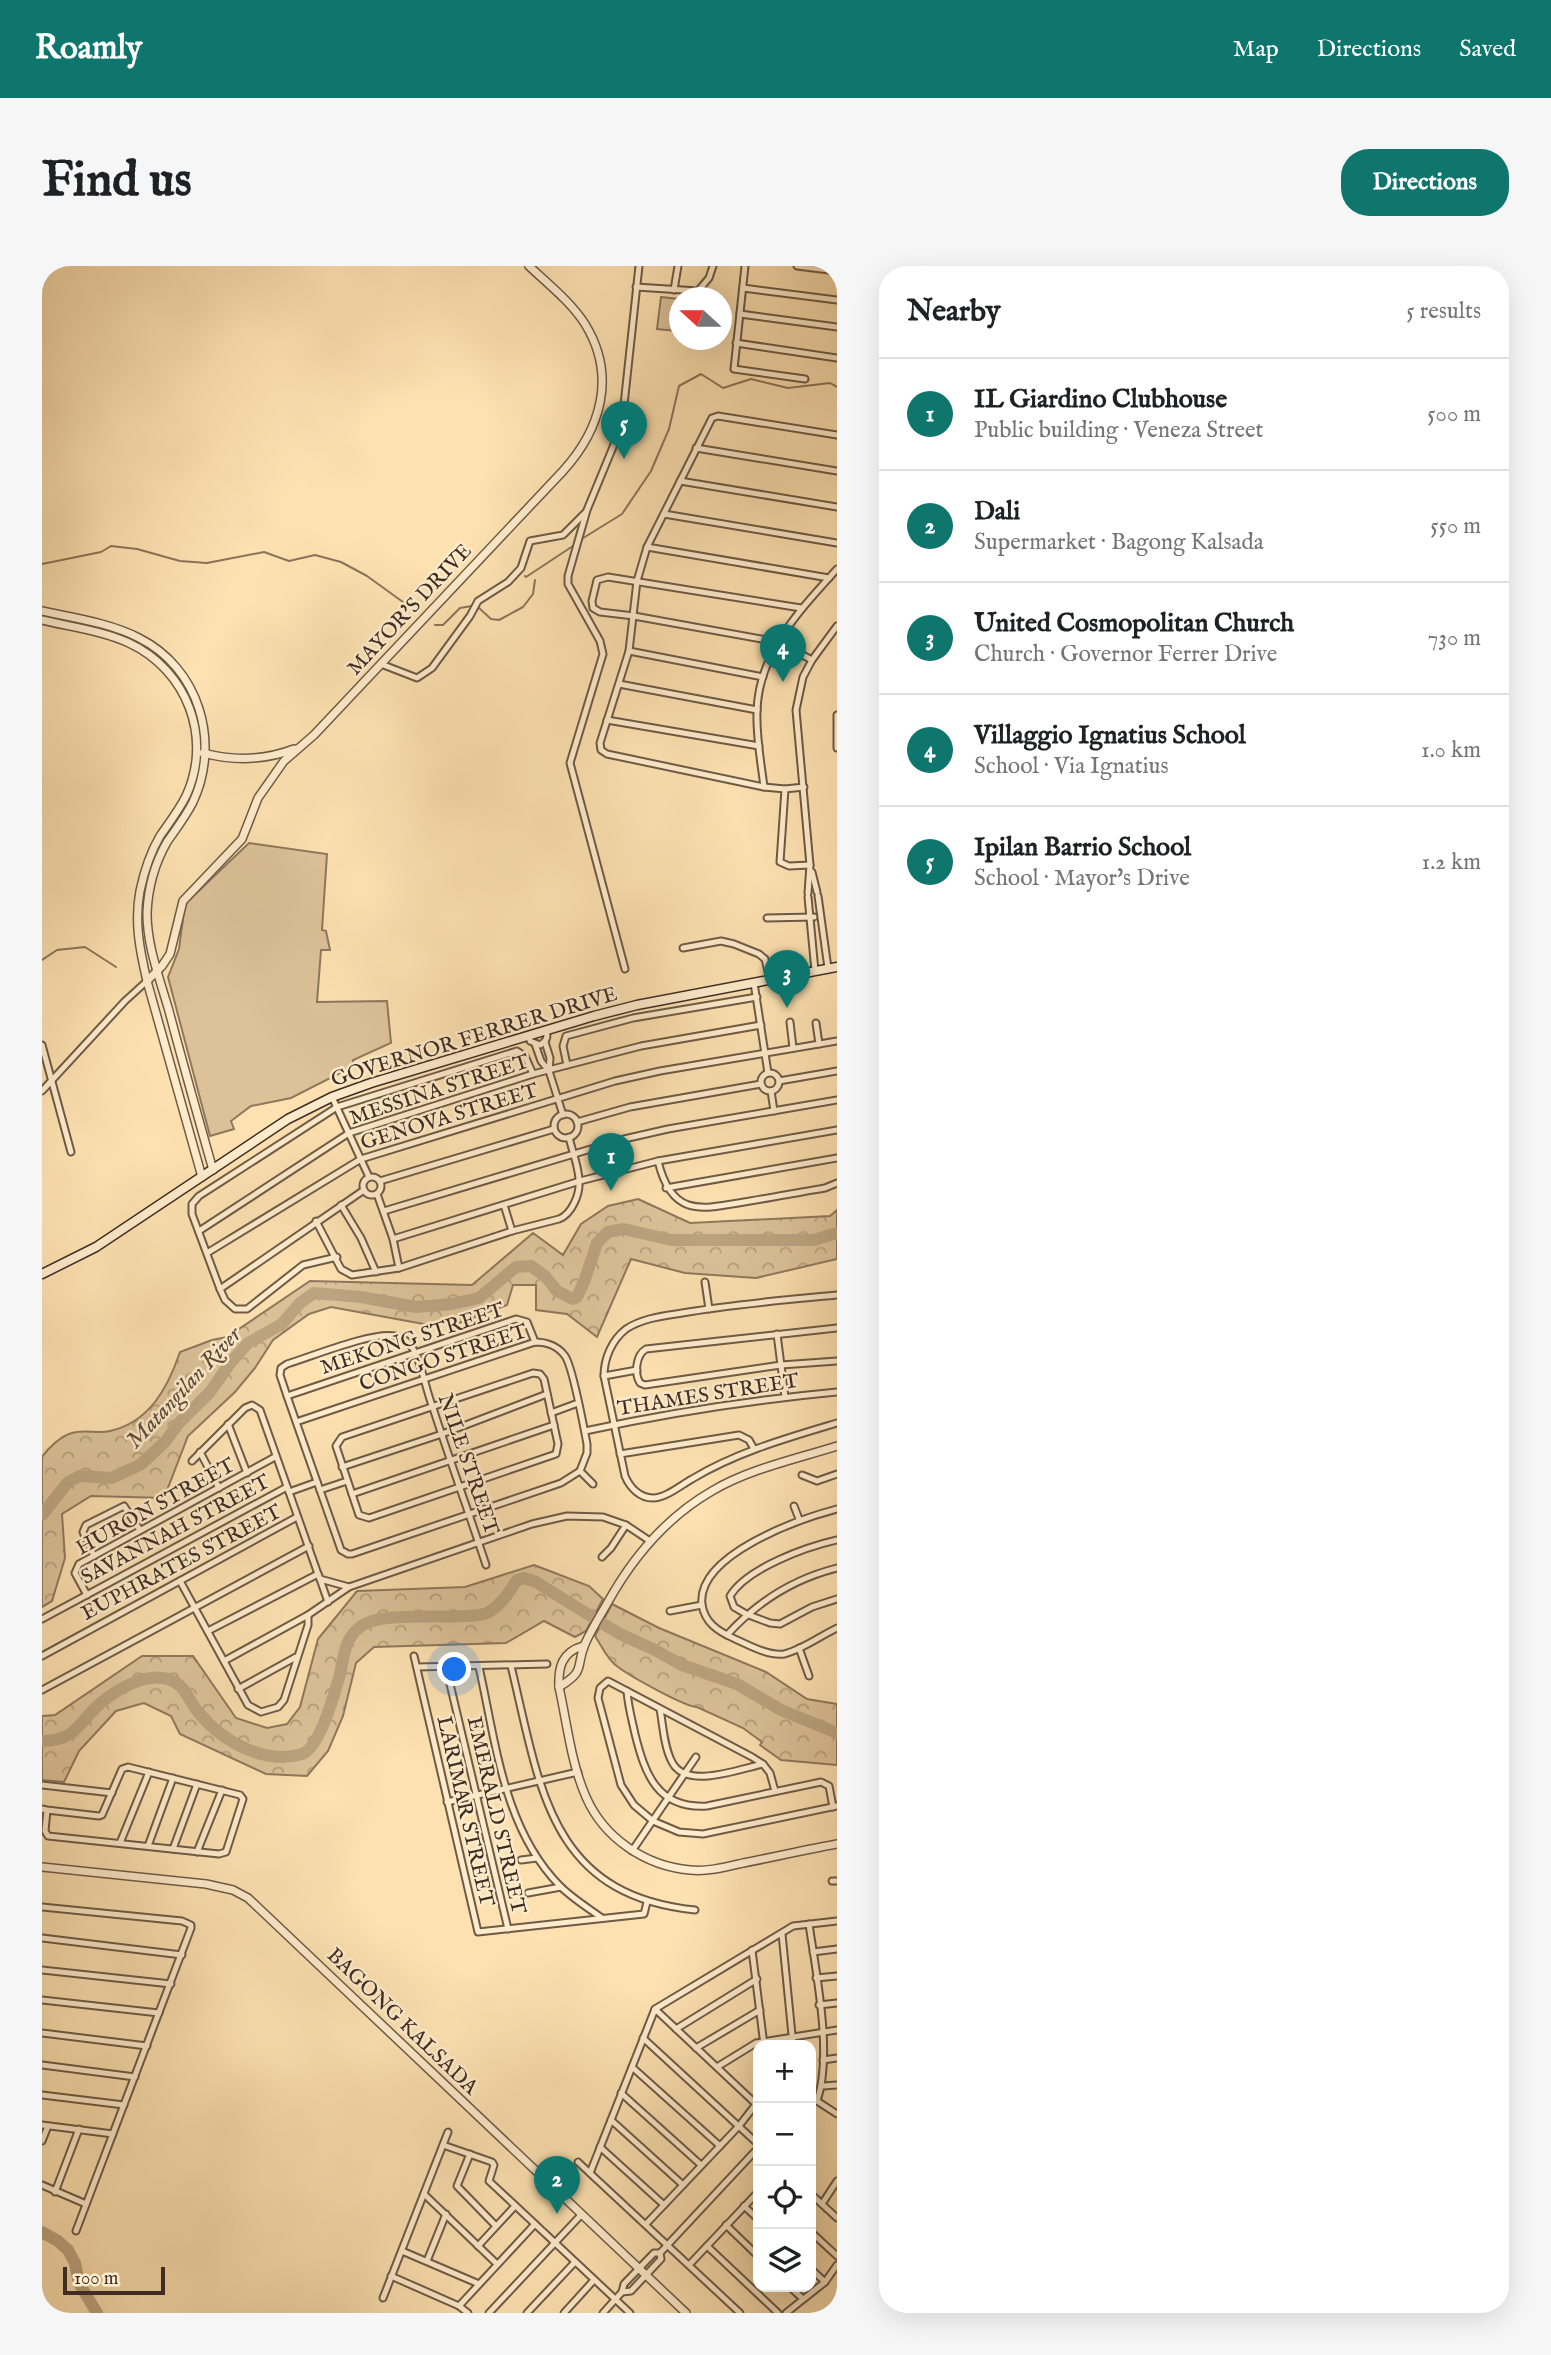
<!DOCTYPE html>
<meta charset="utf-8">
<style>
:root{--surface:#fff;--page:#f6f6f6;--text:#202124;--muted:#757577;--line:#e0e0e0;--accent:#0f766e}
body{margin:0;font-family:"IM FELL English",serif;background:var(--page);color:var(--text)}
.controls{position:absolute;right:21px;bottom:21px;display:grid;overflow:hidden;border-radius:14px;box-shadow:0 7px 28px #0002}
.controls button{width:63px;height:63px;display:grid;place-items:center;padding:0;border:0;border-bottom:2px solid var(--line);background:var(--surface);color:var(--text);font:35px sans-serif}
.compass{position:absolute;left:627px;top:21px;width:63px;height:63px;border-radius:50%;background:var(--surface);box-shadow:0 7px 28px #0002;rotate:291deg}
.scale{position:absolute;left:21px;bottom:18px;width:102px;box-sizing:border-box;padding-left:7px;border:4px solid #3f2d23;border-top:0;font-size:19px;line-height:24px;white-space:nowrap;color:#3f2d23;-webkit-text-stroke:5px #feeccc;paint-order:stroke}
.you{position:absolute;left:413px;top:1404px;width:24px;height:24px;margin:-18px;border:5px solid #fff;border-radius:50%;background:#1a73e8;box-shadow:0 0 0 10px #1a73e833}
.badge{display:grid;place-items:center;width:46px;height:46px;border-radius:50%;background:var(--accent);color:#fff;font-size:23px;font-weight:700}
.pin{position:absolute;translate:-50% -58px;filter:drop-shadow(0 2px 4px #0008)}
.pin::after{content:'';position:absolute;top:37px;width:24px;height:21px;background:inherit;clip-path:polygon(0 0,100% 0,50% 100%)}
.list{margin:0;padding:0;list-style:none}
h2{display:flex;justify-content:space-between;align-items:center;height:91px;margin:0;padding:0 28px;font-size:30px}
h2 small{font-size:23px;font-weight:400;color:var(--muted)}
.list li{display:grid;grid-template-columns:46px 1fr auto;gap:21px;align-items:center;box-sizing:border-box;height:112px;padding:0 28px;border-top:2px solid var(--line)}
.list b{display:block;font-size:26px;white-space:nowrap}
.list p{margin:0;font-size:23px;white-space:nowrap;color:var(--muted)}
.list em{font-size:23px;font-style:normal;color:var(--muted)}
.icon{flex:none;width:38px;height:38px;fill:none;stroke:currentColor;stroke-width:2;stroke-linecap:round;stroke-linejoin:round}
.map{position:relative;flex:none;width:795px;height:2047px;overflow:hidden;border-radius:28px}
header{display:flex;align-items:center;gap:42px;box-sizing:border-box;height:98px;padding:0 35px;background:var(--accent);color:#fff}
header strong{font-size:33px}
nav{display:flex;gap:38px;margin-inline-start:auto;font-size:24px}
.intro{display:flex;align-items:center;justify-content:space-between;box-sizing:border-box;height:168px;padding:0 42px}
h1{margin:0;font-size:49px}
.button{padding:18px 32px;border-radius:28px;background:var(--accent);color:#fff;font-size:24px;font-weight:700}
main{display:flex;gap:42px;padding:0 42px}
aside{flex:1;background:var(--surface);border-radius:28px;box-shadow:0 7px 28px #0002}
.map>svg:first-child{display:block}
.green{fill:#ddc299;stroke:#8e785e;stroke-width:2}
.forest{fill:url(#forest-crowns);stroke:#8e785e;stroke-width:2}
.lines{fill:none;stroke-linecap:round;stroke-linejoin:round}
.stream{stroke:#8a745b;stroke-width:2}
.river{stroke:#bca481;stroke-width:12}
.minor-casing{stroke:#6e5a46;stroke-width:9}
.tertiary-casing{stroke:#6e5a46;stroke-width:10}
.secondary-casing{stroke:#3f2d23;stroke-width:11}
.minor{stroke:#feeccc;stroke-width:5}
.tertiary{stroke:#feeccc;stroke-width:7}
.secondary{stroke:#feeccc;stroke-width:8}
.labels{text-anchor:middle;stroke-width:5;stroke-linejoin:round;paint-order:stroke}
.street-label{font-size:21px;fill:#3f2d23;stroke:#feeccc}
.water-label{font-size:23px;font-style:italic;fill:#5e4b3a;stroke:#feeccc}
</style>
<header>
<strong>Roamly</strong>
<nav><a>Map</a><a>Directions</a><a>Saved</a></nav>
</header>
<div class="intro"><h1>Find us</h1><a class="button">Directions</a></div>
<main>
<div class="map">
<svg width="795" height="2047" viewBox="0 0 795 2047">
<defs>
<pattern id="forest-crowns" width="20" height="18" patternUnits="userSpaceOnUse" patternTransform="scale(1.75)"><rect width="20" height="18" fill="#ddc299"/><path d="M2 6a3 3 0 1 1 6 0M12 15a3 3 0 1 1 6 0" fill="none" stroke="#b59e7c"/></pattern>
</defs>
<rect width="100%" height="100%" fill="#fde1b1"/>
<filter id="stains"><feTurbulence type="fractalNoise" baseFrequency=".00286" numOctaves="4"/><feColorMatrix values="0 0 0 0 .2 0 0 0 0 .09 0 0 0 0 .02 0 0 0 .5 -.17"/></filter>
<radialGradient id="worn" r=".72"><stop offset=".6" stop-color="#630" stop-opacity="0"/><stop offset="1" stop-color="#630" stop-opacity=".3"/></radialGradient>
<g class="green">
<polygon points="619,31 637,33 634,65 615,63"/>
<polygon points="207,577 285,588 280,664 284,665 288,684 279,684 275,736 345,735 349,777 311,794 312,800 249,832 209,840 189,855 192,863 168,870 126,711 137,683 143,638"/>
</g>
<g class="forest">
<path d="M596 933 648 957 788 950 795 944V993L714 1012 643 1007 589 993 555 1071 525 1048 494 1044V1019H471L465 1039 417 1057 387 1059 289 1041 267 1048 231 1074 213 1102 193 1126 146 1170 122 1232 49 1230 20 1248 23 1292 10 1335 0 1341V1191C6 1182 19 1170 30 1167 42 1163 56 1168 68 1165 108 1156 126 1121 138 1086L170 1074 185 1071 268 1015 430 1019 491 967 521 989 539 958 566 940Z"/>
<polygon points="492,1299 547,1320 561,1333 544,1365 533,1371 502,1355 464,1377 332,1381 314,1397 301,1450 286,1485 265,1510 224,1508 138,1468 129,1450 102,1437 74,1445 37,1485 22,1516 0,1514 0,1450 13,1449 100,1390 151,1390 194,1452 225,1462 245,1458 258,1441 276,1373 315,1325 423,1321"/>
<path d="M570 1338 617 1362 724 1406 765 1433 795 1438V1499L739 1494 718 1479 720 1476 701 1462 655 1441C643 1441 588 1410 576 1401 566 1395 559 1379 553 1370Z"/>
</g>
<g class="lines">
<g class="stream">
<polyline points="538,274 580,248 609,205 627,163 637,120 659,108 681,122 709,113 746,122 788,117 795,121"/>
<polyline points="0,298 59,286 69,280 95,283 138,295 165,297 222,286 247,295 273,289 299,296 325,310 372,344"/>
<polyline points="483,310 484,311 534,278"/>
<polyline points="436,341 449,353 457,354 481,341 491,328 493,314"/>
<polyline points="393,359 401,359 418,342 430,340"/>
<polyline points="0,694 15,684 43,681 74,701"/>
</g>
<g class="river">
<polyline points="0,1249 26,1216 38,1210 69,1212 98,1199 123,1176 137,1157 168,1126 189,1096 206,1077 240,1058 258,1037 272,1027 319,1031 374,1041 410,1038 437,1032 474,1001 489,1000 503,1010 515,1025 531,1033 535,1031 542,1016 555,977 566,966 582,963 629,974 772,974 795,967"/>
<path d="M0 1475C35 1475 36 1456 59 1437 75 1423 100 1409 121 1412 143 1415 145 1433 157 1447 181 1476 223 1499 260 1488 278 1482 293 1426 298 1408 302 1391 302 1373 318 1361 337 1346 395 1352 422 1350 430 1350 440 1350 447 1346 460 1338 467 1326 475 1314L482 1312 494 1316 576 1367 613 1384 640 1399 695 1418 739 1444 795 1467"/>
<polyline points="0,1966 16,1975 26,1984 33,1997 37,2017 55,2047"/>
</g>
<defs>
<g id="minor">
<polyline points="703,0 692,103 763,113"/>
<polyline points="755,0 795,5"/>
<polyline points="594,21 656,25 667,12 671,0"/>
<polyline points="701,22 795,34"/>
<polyline points="632,24 636,0"/>
<polyline points="698,48 795,61"/>
<polyline points="694,77 795,92"/>
<polyline points="654,182 795,205"/>
<polyline points="638,215 795,241"/>
<polyline points="622,248 795,277"/>
<polyline points="605,281 787,312"/>
<polyline points="759,342 566,311 555,314 550,335 551,342 558,346 592,350 736,376 770,394"/>
<polyline points="587,385 721,411"/>
<polyline points="339,398 375,412 390,402 428,350 436,335 466,316 479,302 488,275 521,269 543,247"/>
<polyline points="577,418 715,444"/>
<polyline points="795,449 795,482"/>
<polyline points="565,454 717,480"/>
<path d="M722 521C719 496 714 471 715 446 716 387 758 344 795 303"/>
<polyline points="762,521 743,523 722,521 565,488 559,484 558,477 587,385 595,315 605,281 670,152 676,150 795,169"/>
<polyline points="743,523 738,596 747,600 768,599"/>
<polyline points="770,606 775,626"/>
<polyline points="766,627 768,599 754,444 761,411 770,394 795,360"/>
<polyline points="776,630 786,702"/>
<polyline points="766,631 773,705"/>
<polyline points="725,652 772,651"/>
<polyline points="641,682 679,675 692,678 717,688 723,693 728,714"/>
<polyline points="583,703 528,497 561,388 558,375 526,318 526,310 545,244 571,181 581,148 597,0"/>
<polyline points="712,717 726,807"/>
<polyline points="748,756 751,782"/>
<polyline points="774,757 777,778"/>
<path d="M487 769 488 775 498 779C505 775 506 771 504 764"/>
<polyline points="503,776 508,792 507,805 521,849"/>
<polyline points="493,778 499,795 507,805"/>
<polyline points="0,779 29,886"/>
<polyline points="525,799 521,780 524,770 591,752 715,731"/>
<circle cx="728" cy="816" r="9"/>
<polyline points="737,815 795,805"/>
<polyline points="0,825 83,735 105,715"/>
<polyline points="729,825 732,845"/>
<polyline points="290,831 327,911"/>
<circle cx="524" cy="860" r="12"/>
<polyline points="535,856 588,841 719,818"/>
<path d="M616 895C630 953 660 943 708 935 733 931 758 926 783 922L795 917"/>
<circle cx="330" cy="920" r="9"/>
<polyline points="338,915 512,863"/>
<polyline points="624,922 795,892"/>
<polyline points="335,928 351,973 357,1002"/>
<polyline points="299,939 319,972 334,1006"/>
<polyline points="462,939 470,965"/>
<polyline points="342,945 582,873 626,863 795,834"/>
<path d="M274 955 299 1003 310 1009 357 1002 470 965 517 953C530 948 538 928 537 915 537 901 530 885 527 871"/>
<polyline points="157,965 307,867 491,808 599,780 719,759"/>
<polyline points="351,973 538,915 616,895 795,864"/>
<polyline points="165,987 319,893 573,815 618,805 795,775"/>
<polyline points="295,991 261,999 205,1043 193,1043 183,1034 178,1023 150,948 150,938 157,930 295,841 475,785 483,790 491,808"/>
<polyline points="663,1016 667,1043"/>
<polyline points="178,1023 322,924"/>
<path d="M795 1029C743 1034 692 1038 640 1047 621 1050 601 1052 584 1063 570 1074 562 1092 562 1110L583 1210C588 1222 598 1232 611 1232 624 1232 639 1219 650 1213 695 1186 745 1172 795 1157"/>
<path d="M795 1062 604 1083C594 1089 592 1107 598 1117L603 1119 739 1099 795 1095"/>
<polyline points="735,1068 743,1131"/>
<polygon points="491,1107 498,1108 502,1113 516,1178 514,1188 327,1252 317,1249 294,1180 300,1171"/>
<polyline points="562,1110 595,1104"/>
<polyline points="245,1130 474,1053 485,1056 493,1076"/>
<polyline points="509,1147 536,1137"/>
<path d="M254 1156 493 1076C504 1076 516 1080 523 1090 530 1100 542 1162 545 1178V1187L538 1205 519 1217 310 1288H306L299 1284 245 1130 238 1109 239 1102 245 1098C268 1091 332 1065 353 1070 362 1072 369 1078 373 1086 381 1104 384 1124 391 1142 408 1195 427 1247 444 1299"/>
<polyline points="186,1158 205,1207"/>
<path d="M543 1165C626 1147 710 1134 795 1126"/>
<polyline points="158,1186 177,1222"/>
<polyline points="578,1188 697,1169 707,1174 712,1183"/>
<polyline points="150,1195 203,1142 210,1139 218,1144 276,1308 278,1313 307,1321 490,1258 525,1250 561,1251 584,1259 608,1275"/>
<polyline points="300,1201 400,1168 505,1128"/>
<polyline points="538,1205 551,1218"/>
<polyline points="760,1209 775,1215 795,1208"/>
<polyline points="278,1224 305,1215"/>
<polyline points="247,1226 275,1216"/>
<polyline points="310,1228 512,1159"/>
<polyline points="752,1240 757,1253"/>
<path d="M795 1243C757 1253 654 1289 660 1339 663 1357 676 1365 691 1372 706 1379 726 1390 742 1388 760 1384 778 1370 795 1362"/>
<path d="M795 1274C764 1281 705 1302 688 1330L692 1341 704 1348 728 1357 738 1358 770 1341 795 1333"/>
<polyline points="52,1290 41,1266 44,1259 82,1240 98,1264"/>
<polyline points="560,1291 569,1282 584,1259"/>
<polyline points="278,1313 286,1336"/>
<polyline points="138,1315 206,1439 219,1446 236,1441 242,1434 266,1359 266,1349"/>
<polyline points="45,1329 33,1307 37,1298 233,1191"/>
<polyline points="628,1345 660,1339"/>
<polyline points="0,1353 245,1221"/>
<polyline points="166,1365 276,1308"/>
<path d="M685 1369C715 1336 751 1313 795 1302"/>
<polyline points="757,1382 767,1410"/>
<polyline points="0,1390 255,1251"/>
<polyline points="372,1390 436,1666 602,1648 605,1636"/>
<polyline points="182,1395 266,1349 307,1321"/>
<path d="M469 1400C498 1519 506 1629 653 1644"/>
<polyline points="375,1401 505,1398"/>
<polyline points="404,1401 466,1663"/>
<path d="M437 1401C454 1476 461 1562 518 1620 530 1632 546 1642 560 1652"/>
<polyline points="196,1423 254,1391"/>
<polyline points="0,1424 267,1280"/>
<path d="M585 1425C586 1440 590 1454 593 1468 603 1508 615 1543 665 1540L779 1516 787 1520 791 1541"/>
<path d="M618 1443C621 1460 622 1481 630 1496 644 1524 697 1503 721 1498"/>
<polyline points="0,1519 70,1527"/>
<polyline points="733,1525 728,1507 721,1498 710,1491 566,1415 558,1422 556,1432 579,1519 592,1539 611,1555 637,1566 661,1568 795,1540"/>
<polyline points="405,1536 536,1506"/>
<polyline points="0,1543 5,1544 57,1550 60,1549 80,1503 86,1501 198,1529 201,1533 184,1586 177,1588 6,1570 3,1565 5,1544"/>
<polyline points="78,1577 107,1506"/>
<polyline points="106,1580 131,1512"/>
<polyline points="131,1583 155,1518"/>
<polyline points="590,1585 654,1491"/>
<polyline points="155,1586 180,1524"/>
<polyline points="479,1594 495,1592"/>
<polyline points="790,1615 795,1615"/>
<polyline points="486,1627 519,1621"/>
<polyline points="0,1641 140,1655 149,1659 149,1662 34,1965"/>
<path d="M767 1658C774 1707 791 1789 775 1835"/>
<polyline points="740,1668 751,1779"/>
<polyline points="0,1672 140,1689"/>
<polyline points="710,1684 722,1779"/>
<polyline points="771,1686 795,1683"/>
<polyline points="0,1704 129,1718"/>
<polyline points="774,1712 795,1710"/>
<polyline points="0,1734 117,1747"/>
<polyline points="777,1739 795,1737"/>
<polyline points="613,1743 714,1838"/>
<polyline points="634,1763 715,1713"/>
<polyline points="0,1767 105,1780"/>
<polyline points="601,1772 716,1878"/>
<polyline points="654,1782 718,1744"/>
<polyline points="781,1794 795,1792"/>
<polyline points="0,1799 93,1811"/>
<polyline points="590,1801 678,1880"/>
<polyline points="675,1801 714,1777 795,1764"/>
<polyline points="781,1820 795,1819"/>
<polyline points="579,1827 659,1899"/>
<polyline points="0,1829 82,1839"/>
<polyline points="769,1833 775,1835 795,1848"/>
<polyline points="569,1854 641,1919"/>
<polyline points="0,1859 71,1868"/>
<polyline points="0,1875 6,1860"/>
<polyline points="401,1879 450,1896 452,1899 447,1915 588,2047"/>
<polyline points="558,1881 622,1939"/>
<polyline points="428,1888 415,1920 454,1960"/>
<polyline points="536,1896 698,2047"/>
<polyline points="548,1907 613,1743 751,1660 795,1655"/>
<polyline points="0,1919 44,1938"/>
<polyline points="13,1926 37,1863"/>
<polyline points="382,1928 455,1998"/>
<polyline points="769,1928 795,1952"/>
<polyline points="780,1938 795,1915"/>
<polyline points="702,1940 716,1953"/>
<polyline points="604,1958 697,1860 714,1838 716,1831"/>
<polyline points="684,1959 716,1990"/>
<polyline points="769,1966 795,1990"/>
<polyline points="436,1980 473,1940"/>
<polyline points="665,1980 736,2047"/>
<polyline points="360,1985 437,2018"/>
<polyline points="385,1995 404,1948"/>
<polyline points="647,1999 716,1926"/>
<polyline points="769,2003 783,2016"/>
<polyline points="349,2010 417,2040 426,2047"/>
<polyline points="748,2021 761,2033"/>
<polyline points="580,2026 589,2025 619,1993 618,1987 716,1882"/>
<polyline points="341,2032 406,1866"/>
<polyline points="417,2040 493,1958"/>
<polyline points="447,2047 539,1949"/>
<polyline points="485,2047 533,1996"/>
<polyline points="522,2047 552,2014"/>
<polyline points="561,2047 580,2026 582,2018 612,1987 618,1987"/>
<polyline points="744,2047 783,2016 795,1999"/>
</g>
<g id="tertiary">
<path d="M0 345C32 352 68 357 97 372 157 402 179 476 151 536 144 550 134 563 125 576 113 597 106 623 105 647 105 681 118 713 127 745 141 798 156 851 171 904"/>
<path d="M0 354C29 361 61 365 87 377 145 404 171 472 144 530 137 544 127 557 118 570 108 587 102 606 98 625 92 656 98 685 105 715L160 911"/>
<path d="M161 487C192 495 221 495 252 483"/>
<path d="M105 715 120 700 128 688 141 635 200 573 216 532 242 495 272 469 521 205C559 163 575 110 543 58 529 36 506 18 487 0"/>
<path d="M541 1380C520 1386 516 1401 517 1421 525 1457 529 1497 544 1531 562 1572 603 1600 648 1604 665 1606 684 1601 701 1597 732 1591 763 1584 795 1578"/>
<path d="M517 1421C545 1404 533 1401 543 1378 549 1364 558 1350 566 1336 591 1291 625 1251 670 1225 707 1203 754 1193 795 1180"/>
<polyline points="0,1601 164,1618 191,1624 206,1632 644,2047"/>
</g>
<polyline id="secondary" points="0,1008 54,981 246,853 290,831 329,817 552,750 595,739 795,701"/>
</defs>
<use href="#minor" class="minor-casing"/>
<use href="#tertiary" class="tertiary-casing"/>
<use href="#secondary" class="secondary-casing"/>
<use href="#minor" class="minor"/>
<use href="#tertiary" class="tertiary"/>
<use href="#secondary" class="secondary"/>
</g>
<g class="labels">
<g class="street-label">
<text transform="translate(367 343) rotate(-47)" y="7">MAYOR'S DRIVE</text>
<text transform="translate(432 770) rotate(-17)" y="7">GOVERNOR FERRER DRIVE</text>
<text transform="translate(397 823) rotate(-18)" y="7">MESSINA STREET</text>
<text transform="translate(407 850) rotate(-17)" y="7">GENOVA STREET</text>
<text transform="translate(370 1072) rotate(-18)" y="7">MEKONG STREET</text>
<text transform="translate(401 1091) rotate(-18)" y="7">CONGO STREET</text>
<text transform="translate(666 1128) rotate(-9)" y="7">THAMES STREET</text>
<text transform="translate(427 1198) rotate(71)" y="7">NILE STREET</text>
<text transform="translate(113 1240) rotate(-29)" y="7">HURON STREET</text>
<text transform="translate(133 1263) rotate(-28)" y="7">SAVANNAH STREET</text>
<text transform="translate(139 1296) rotate(-28)" y="7">EUPHRATES STREET</text>
<text transform="translate(424 1545) rotate(77)" y="7">LARIMAR STREET</text>
<text transform="translate(455 1549) rotate(77)" y="7">EMERALD STREET</text>
<text transform="translate(361 1755) rotate(44)" y="7">BAGONG KALSADA</text>
</g>
<g class="water-label">
<text transform="translate(141 1121) rotate(-47)" y="8">Matangilan River</text>
</g>
</g>
<rect width="100%" height="100%" filter="url(#stains)"/>
<rect width="100%" height="100%" fill="url(#worn)"/>
</svg>
<div class="controls">
<button>+</button>
<button>−</button>
<button><svg class="icon" aria-label="locate" viewBox="0 0 24 24"><circle cx="12" cy="12" r="6"/><path d="M12 2v4M12 18v4M2 12h4M18 12h4"/></svg></button>
<button><svg class="icon" aria-label="layers" viewBox="0 0 24 24"><path d="M12 4l9 5-9 5-9-5zM3 14l9 5 9-5"/></svg></button>
</div>
<svg class="compass" viewBox="-18 -18 36 36"><path d="M0-13l5 13h-10z" fill="#e53935"/><path d="M0 13l5-13h-10z" fill="#757577"/></svg>
<div class="scale">100 m</div>
<div class="you"></div>
<div class="pin badge" style="left:569px;top:925px">1</div>
<div class="pin badge" style="left:515px;top:1948px">2</div>
<div class="pin badge" style="left:745px;top:742px">3</div>
<div class="pin badge" style="left:741px;top:416px">4</div>
<div class="pin badge" style="left:582px;top:193px">5</div>
</div>
<aside>
<h2>Nearby<small>5 results</small></h2>
<ul class="list">
<li><span class="badge">1</span><div><b>IL Giardino Clubhouse</b><p>Public building · Veneza Street</p></div><em>500 m</em></li>
<li><span class="badge">2</span><div><b>Dali</b><p>Supermarket · Bagong Kalsada</p></div><em>550 m</em></li>
<li><span class="badge">3</span><div><b>United Cosmopolitan Church</b><p>Church · Governor Ferrer Drive</p></div><em>730 m</em></li>
<li><span class="badge">4</span><div><b>Villaggio Ignatius School</b><p>School · Via Ignatius</p></div><em>1.0 km</em></li>
<li><span class="badge">5</span><div><b>Ipilan Barrio School</b><p>School · Mayor's Drive</p></div><em>1.2 km</em></li>
</ul>
</aside>
</main>
